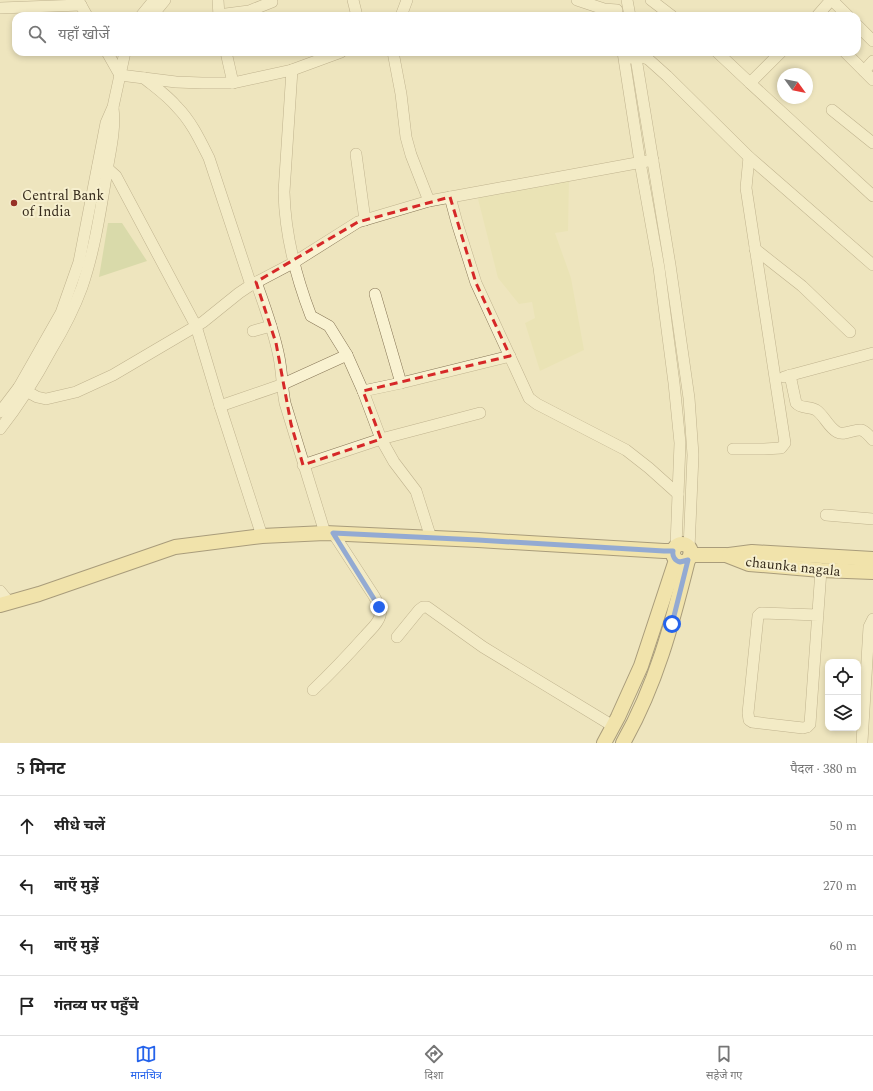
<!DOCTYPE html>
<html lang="hi">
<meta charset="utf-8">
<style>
:root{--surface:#fff;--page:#f6f6f6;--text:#222;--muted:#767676;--line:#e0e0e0;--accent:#2563eb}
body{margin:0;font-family:Spectral,"Noto Sans Devanagari",serif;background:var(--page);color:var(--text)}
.controls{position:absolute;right:12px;bottom:12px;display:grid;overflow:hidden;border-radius:8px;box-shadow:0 2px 6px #0003}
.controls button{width:36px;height:36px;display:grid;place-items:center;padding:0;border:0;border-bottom:1px solid var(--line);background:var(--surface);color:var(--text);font:20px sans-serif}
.compass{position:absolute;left:777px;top:68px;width:36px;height:36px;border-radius:50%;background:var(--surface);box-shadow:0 2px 6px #0003;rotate:123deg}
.stop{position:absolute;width:12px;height:12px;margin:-9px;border:3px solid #2563eb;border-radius:50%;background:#fff}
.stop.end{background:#2563eb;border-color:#fff;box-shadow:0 1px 4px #0008}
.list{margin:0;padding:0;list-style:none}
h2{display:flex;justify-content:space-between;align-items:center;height:52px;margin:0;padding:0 16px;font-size:17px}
h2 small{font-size:13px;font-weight:400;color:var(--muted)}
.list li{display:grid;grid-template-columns:26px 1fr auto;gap:12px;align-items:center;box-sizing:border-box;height:60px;padding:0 16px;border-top:1px solid var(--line)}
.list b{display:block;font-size:15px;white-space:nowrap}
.list em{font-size:13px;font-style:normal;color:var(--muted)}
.icon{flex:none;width:22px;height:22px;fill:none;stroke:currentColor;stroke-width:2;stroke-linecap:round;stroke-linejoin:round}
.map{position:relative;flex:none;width:873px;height:743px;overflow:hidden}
.search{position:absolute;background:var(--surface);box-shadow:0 2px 6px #0003;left:12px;right:12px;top:12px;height:44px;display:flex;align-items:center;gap:10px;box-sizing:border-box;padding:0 14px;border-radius:12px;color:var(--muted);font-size:15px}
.sheet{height:292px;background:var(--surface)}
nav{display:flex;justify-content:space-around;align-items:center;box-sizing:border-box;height:56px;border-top:1px solid var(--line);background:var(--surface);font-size:11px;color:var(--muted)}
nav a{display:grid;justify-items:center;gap:2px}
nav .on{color:var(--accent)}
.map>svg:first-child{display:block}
.farmland{fill:#e4e1ac}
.green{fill:#bfcc92}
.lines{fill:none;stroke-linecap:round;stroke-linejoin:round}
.minor-casing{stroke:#877657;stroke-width:12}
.major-casing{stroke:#54432b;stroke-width:16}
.minor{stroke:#f9f2d1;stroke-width:11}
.major{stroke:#f3e094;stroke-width:14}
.route{stroke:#2563eb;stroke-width:5}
.marked{fill:none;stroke:#d62828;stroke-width:3;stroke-dasharray:8 5;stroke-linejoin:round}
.poi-dot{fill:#973126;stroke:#f6efce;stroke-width:1.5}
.labels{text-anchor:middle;stroke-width:4;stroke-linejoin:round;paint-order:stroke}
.poi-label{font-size:14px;fill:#362b1c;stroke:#f6efce;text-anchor:start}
.street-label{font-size:14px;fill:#362b1c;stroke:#f6efce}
</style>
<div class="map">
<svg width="873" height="743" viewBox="0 0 873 743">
<rect width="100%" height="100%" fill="#eee5be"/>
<polygon class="farmland" points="569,180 568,231 555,233 571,278 584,350 540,371 525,323 535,318 532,302 519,304 498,278 477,195"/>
<polygon class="green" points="108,223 122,223 147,261 99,277"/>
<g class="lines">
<defs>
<g id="minor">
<polyline points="78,0 87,16"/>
<polyline points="218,0 219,16"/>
<polyline points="353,0 357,16"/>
<polyline points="577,0 604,9 617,10"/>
<polyline points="627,0 630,16"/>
<polyline points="651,0 672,16"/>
<polyline points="832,0 848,16"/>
<polyline points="0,8 81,5"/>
<polyline points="218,15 249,11 272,2"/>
<polyline points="141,16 154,0"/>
<polyline points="152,16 165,0"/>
<polyline points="401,16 407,0"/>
<polyline points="817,16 831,0"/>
<polyline points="857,25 873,41"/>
<polyline points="107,52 120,75 176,82 202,83 233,83 292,70 341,52"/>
<polyline points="226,52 233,83"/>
<polyline points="393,52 401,94 406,137 411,155 429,201"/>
<polyline points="623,52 640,162 659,268 674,383 680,443 676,546"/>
<polyline points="635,52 670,265 689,398 693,455 689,549"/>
<polyline points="717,52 750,83"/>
<polyline points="781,52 750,83 873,196"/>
<polyline points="845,52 873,80"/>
<polyline points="630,58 642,57 648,59 667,76 749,157 873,265"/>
<path d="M292 70 284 192C285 235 296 277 311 316L329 326 347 355 363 391 381 439 394 462 416 491 431 538"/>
<polyline points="864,71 873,61"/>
<path d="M144 78C155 87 168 96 177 107 191 121 200 140 209 158L251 285"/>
<polyline points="832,110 873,143"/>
<polyline points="356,154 365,220"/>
<polyline points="98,166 107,168 116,176 196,326 220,406 262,536"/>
<polyline points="450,197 457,223 476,283 529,398 537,404 626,450 649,468 678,494"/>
<polyline points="755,249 802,286 850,332"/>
<path d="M256 282C265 307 274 331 279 357 282 372 282 388 285 403L325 533"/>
<polyline points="375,294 401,383 510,356"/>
<polyline points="253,331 271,326"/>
<path d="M790 375 796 403C801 409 809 406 816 410 824 415 828 427 837 432 844 436 854 429 861 430 866 431 870 437 873 440"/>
<polyline points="784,377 873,353"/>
<polyline points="19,387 37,397 46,399 76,392 113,375 203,322 239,293 251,285 293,263 358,222 429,201 653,160"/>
<polyline points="363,391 401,383"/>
<polyline points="220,406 281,385 347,355"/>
<polyline points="0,412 19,387 61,313 79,262 106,123 113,107 125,52"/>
<path d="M0 429C20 404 36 378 51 350 63 330 74 309 82 287 94 252 100 214 106 177 109 155 116 131 113 108"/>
<polyline points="733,449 764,449 781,448 785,443 746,188 749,157"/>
<polyline points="303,465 381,439 480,413"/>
<polyline points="826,515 873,519"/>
<polyline points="0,591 9,602"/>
<polyline points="818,615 761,613 758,616 748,713 749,720 752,722 803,728 807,727 810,724 821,570"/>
<polyline points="397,637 419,610 423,607 427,607 483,647 613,726"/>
<path d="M313 690C331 673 348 655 365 636 370 630 378 624 380 616 382 609 377 602 374 596L333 533"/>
<polyline points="862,742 869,627 873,619"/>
</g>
<g id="major">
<circle cx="682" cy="553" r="9"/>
<polyline points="690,555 726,555 749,564 821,570 873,572"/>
<polyline points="729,555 752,552 873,559"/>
<polyline points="0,605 39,594 175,547 262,536 325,533 478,540 664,551 673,551"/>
<polyline points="604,743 618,717 641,666 676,560"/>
<path d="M623 743C656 685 672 624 688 560"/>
</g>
</defs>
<use href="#minor" class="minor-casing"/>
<use href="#major" class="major-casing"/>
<use href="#minor" class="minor"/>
<use href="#major" class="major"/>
</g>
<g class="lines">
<path class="route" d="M379 607 333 533 478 540 664 551H673C672 556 675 561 680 562L688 560 672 624"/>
</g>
<path d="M0 0H873V743H0ZM450 197 476 283 510 356 363 391 381 439 303 465 291 424 276 343 256 282 358 222Z" fill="#eee5be" fill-opacity=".55" fill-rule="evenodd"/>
<path class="marked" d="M450 197 476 283 510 356 363 391 381 439 303 465 291 424 276 343 256 282 358 222Z"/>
<circle class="poi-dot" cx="14" cy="203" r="4"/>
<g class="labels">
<g class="poi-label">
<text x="22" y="200">Central Bank<tspan x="22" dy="16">of India</tspan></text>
</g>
<g class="street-label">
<text transform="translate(793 566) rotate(6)" y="5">chaunka nagala</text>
</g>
</g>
</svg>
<div class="controls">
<button><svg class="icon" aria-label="locate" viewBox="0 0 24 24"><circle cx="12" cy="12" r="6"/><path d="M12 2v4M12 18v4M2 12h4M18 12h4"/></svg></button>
<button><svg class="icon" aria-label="layers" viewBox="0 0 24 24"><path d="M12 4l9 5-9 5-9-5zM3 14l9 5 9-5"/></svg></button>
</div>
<svg class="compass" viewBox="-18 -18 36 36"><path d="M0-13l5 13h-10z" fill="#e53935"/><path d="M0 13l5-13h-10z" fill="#767676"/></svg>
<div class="stop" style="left:672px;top:624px"></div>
<div class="stop end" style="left:379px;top:607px"></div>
<div class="search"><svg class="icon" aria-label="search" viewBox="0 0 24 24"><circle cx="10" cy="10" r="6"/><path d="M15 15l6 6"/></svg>यहाँ खोजें</div>
</div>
<section class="sheet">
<h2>5 मिनट<small>पैदल · 380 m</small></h2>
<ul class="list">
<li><svg class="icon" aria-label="ahead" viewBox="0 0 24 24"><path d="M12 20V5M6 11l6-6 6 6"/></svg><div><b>सीधे चलें</b></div><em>50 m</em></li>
<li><svg class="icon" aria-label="left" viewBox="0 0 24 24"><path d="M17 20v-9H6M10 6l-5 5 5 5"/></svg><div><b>बाएँ मुड़ें</b></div><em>270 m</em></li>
<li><svg class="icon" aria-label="left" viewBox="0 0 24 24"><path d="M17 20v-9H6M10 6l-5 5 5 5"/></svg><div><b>बाएँ मुड़ें</b></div><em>60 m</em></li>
<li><svg class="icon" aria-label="arrive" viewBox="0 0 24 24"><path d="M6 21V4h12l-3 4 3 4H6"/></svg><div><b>गंतव्य पर पहुँचे</b></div></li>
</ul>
</section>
<nav>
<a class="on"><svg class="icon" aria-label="map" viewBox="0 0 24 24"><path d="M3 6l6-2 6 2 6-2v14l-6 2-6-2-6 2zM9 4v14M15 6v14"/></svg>मानचित्र</a>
<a><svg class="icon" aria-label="directions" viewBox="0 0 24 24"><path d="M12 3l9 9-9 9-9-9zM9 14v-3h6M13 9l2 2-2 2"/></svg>दिशा</a>
<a><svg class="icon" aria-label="saved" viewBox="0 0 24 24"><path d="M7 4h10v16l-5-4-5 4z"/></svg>सहेजे गए</a>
</nav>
